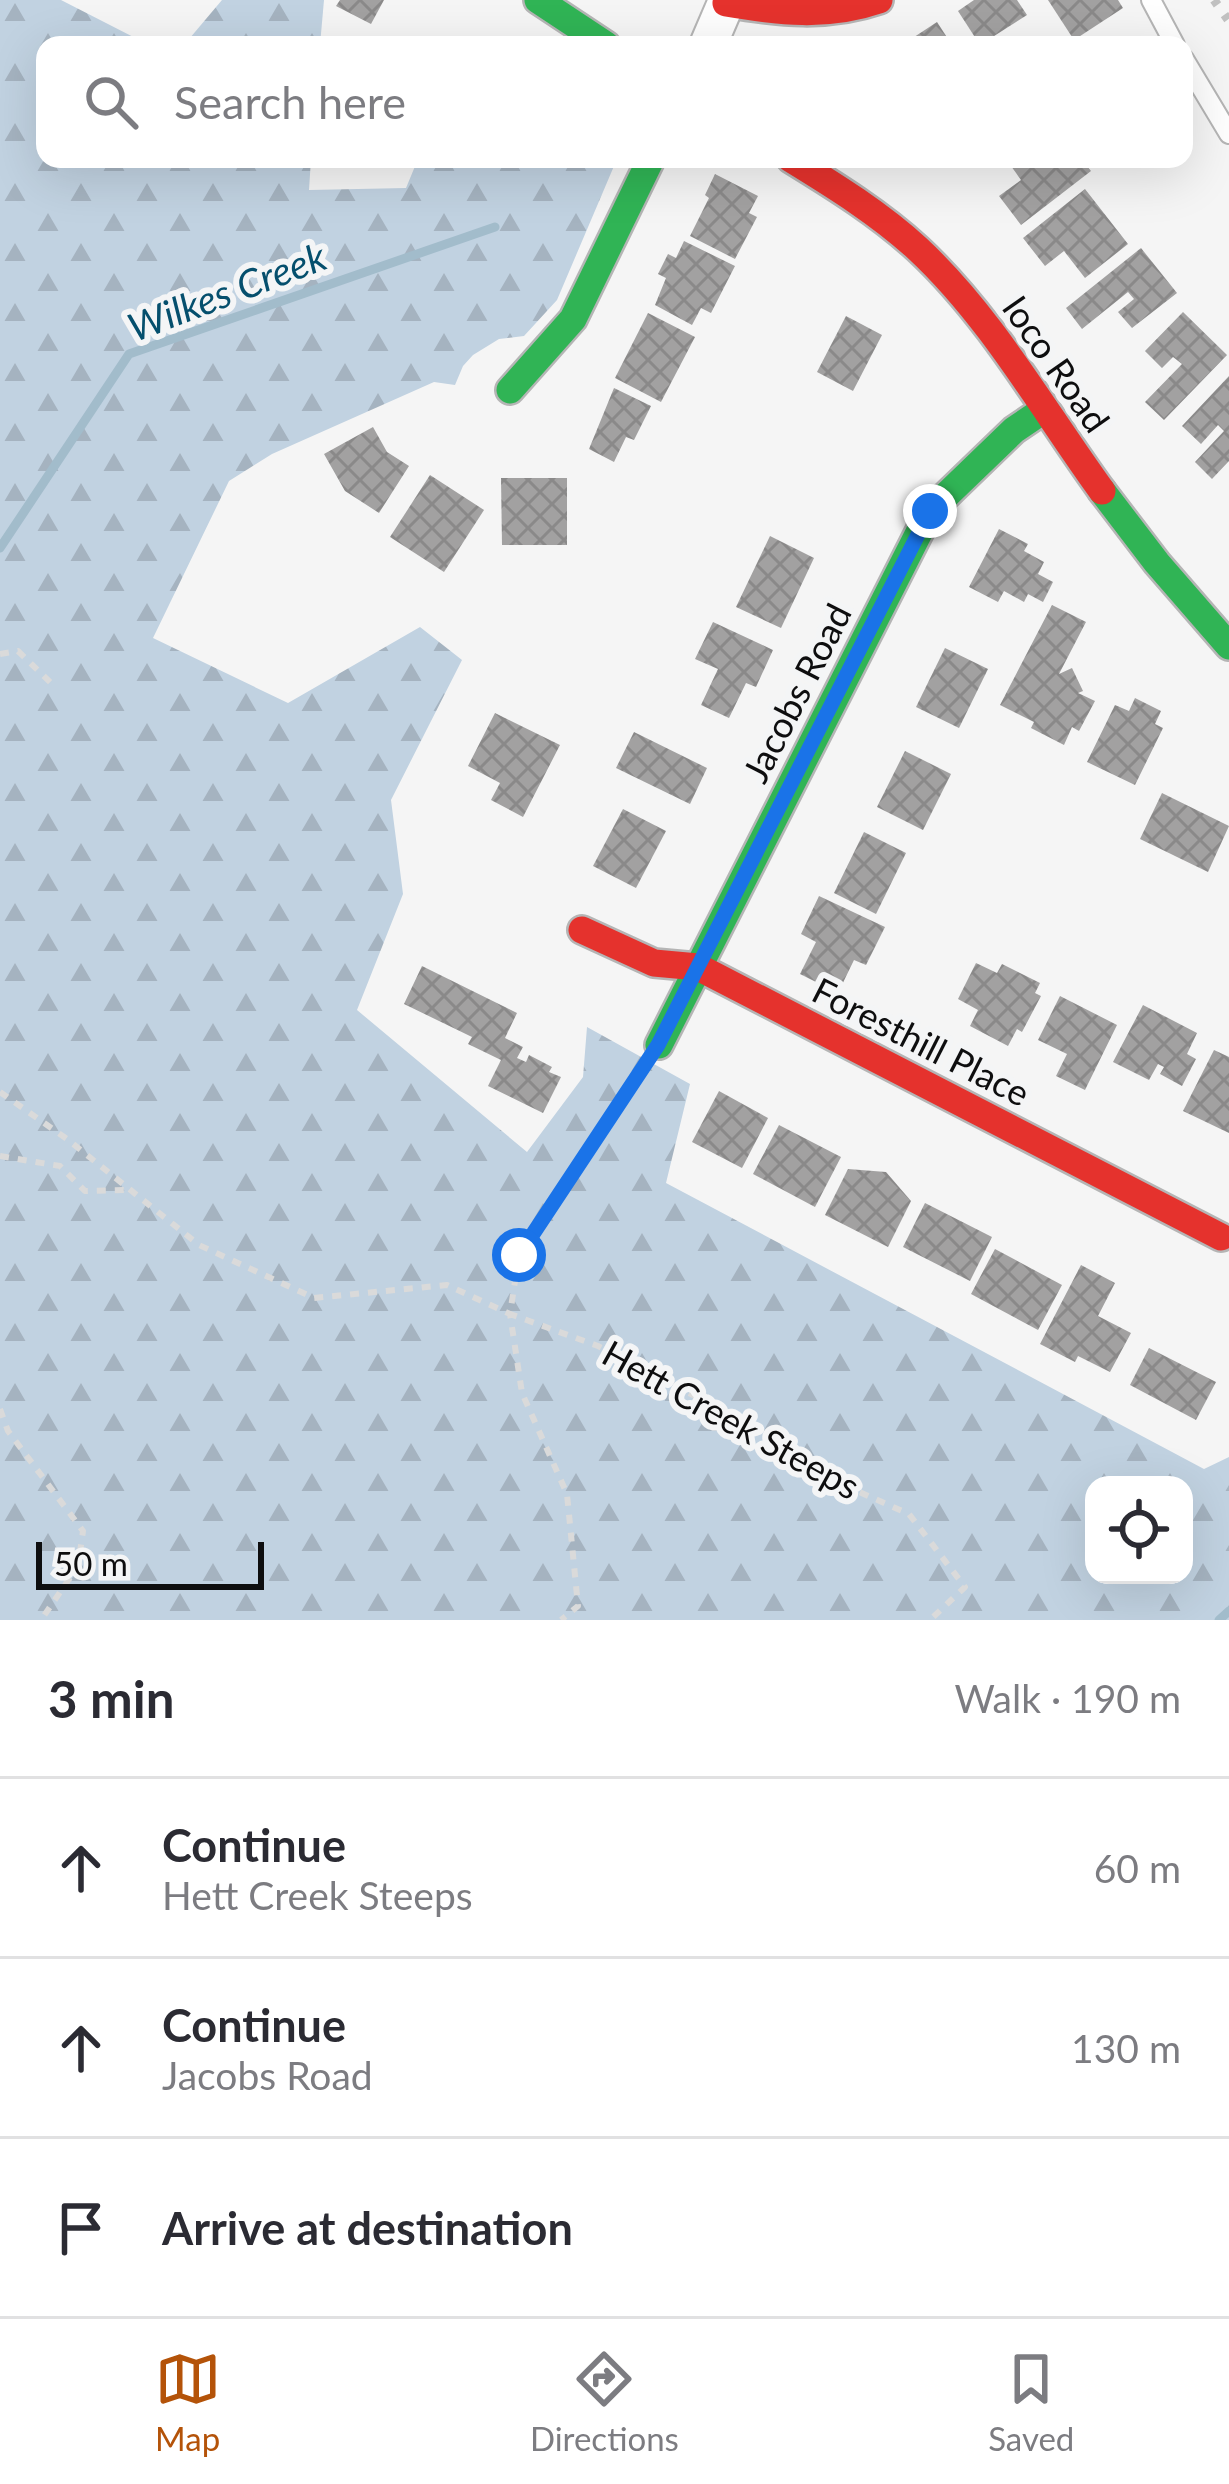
<!DOCTYPE html>
<meta charset="utf-8">
<style>
:root{--surface:#fff;--page:#f7f7f7;--text:#2b2b33;--muted:#7c7c81;--line:#e1e1e2;--accent:#b45309}
body{margin:0;font-family:Lato,sans-serif;background:var(--page);color:var(--text)}
.controls{position:absolute;right:36px;bottom:36px;display:grid;overflow:hidden;border-radius:24px;box-shadow:0 12px 48px #0002}
.controls button{width:108px;height:108px;display:grid;place-items:center;padding:0;border:0;border-bottom:3px solid var(--line);background:var(--surface);color:var(--text);font:60px sans-serif}
.scale{position:absolute;left:36px;bottom:30px;width:228px;box-sizing:border-box;padding-left:12px;border:6px solid #0e0e0f;border-top:0;font-size:33px;line-height:42px;white-space:nowrap;color:#0e0e0f;-webkit-text-stroke:9px #f4f5f6;paint-order:stroke}
.stop{position:absolute;width:36px;height:36px;margin:-27px;border:9px solid #1a73e8;border-radius:50%;background:#fff}
.stop.end{background:#1a73e8;border-color:#fff;box-shadow:0 3px 12px #0008}
.list{margin:0;padding:0;list-style:none}
h2{display:flex;justify-content:space-between;align-items:center;height:156px;margin:0;padding:0 48px;font-size:51px}
h2 small{font-size:39px;font-weight:400;color:var(--muted)}
.list li{display:grid;grid-template-columns:78px 1fr auto;gap:36px;align-items:center;box-sizing:border-box;height:180px;padding:0 48px;border-top:3px solid var(--line)}
.list b{display:block;font-size:45px;white-space:nowrap}
.list p{margin:0;font-size:39px;white-space:nowrap;color:var(--muted)}
.list em{font-size:39px;font-style:normal;color:var(--muted)}
.icon{flex:none;width:66px;height:66px;fill:none;stroke:currentColor;stroke-width:2;stroke-linecap:round;stroke-linejoin:round}
.map{position:relative;flex:none;width:1229px;height:1620px;overflow:hidden}
.search{position:absolute;background:var(--surface);box-shadow:0 12px 48px #0002;left:36px;right:36px;top:36px;height:132px;display:flex;align-items:center;gap:30px;box-sizing:border-box;padding:0 42px;border-radius:24px;color:var(--muted);font-size:45px}
.sheet{height:696px;background:var(--surface)}
nav{display:flex;justify-content:space-around;align-items:center;box-sizing:border-box;height:168px;border-top:3px solid var(--line);background:var(--surface);font-size:33px;color:var(--muted)}
nav a{display:grid;justify-items:center;gap:6px}
nav .on{color:var(--accent)}
.map>svg:first-child{display:block}
.forest{fill:url(#forest-firs);fill-rule:evenodd}
.lines{fill:none;stroke-linecap:round;stroke-linejoin:round}
.stream{stroke:#a2bccb;stroke-width:9}
.building{fill:url(#building-cross-hatch)}
.lane-casing{stroke:#b5b5b5;stroke-width:22}
.street-casing{stroke:#b5b5b5;stroke-width:40}
.fast-casing{stroke:#b5b5b5;stroke-width:32}
.jam-casing{stroke:#b5b5b5;stroke-width:32}
.path{stroke:#dadada;stroke-width:6;stroke-dasharray:9 9;stroke-linecap:butt}
.lane{stroke:#fefefe;stroke-width:18}
.street{stroke:#fefefe;stroke-width:36}
.fast{stroke:#30b455;stroke-width:27}
.jam{stroke:#e5322d;stroke-width:27}
.rail{stroke:#c0c0c0;stroke-width:9;stroke-dasharray:6 12;stroke-linecap:butt}
.route{stroke:#1a73e8;stroke-width:15}
.labels{text-anchor:middle;stroke-width:12;stroke-linejoin:round;paint-order:stroke}
.street-label{font-size:36px;fill:#0e0e0f;stroke:#f4f5f6}
.water-label{font-size:39px;font-style:italic;fill:#054f6d;stroke:#f4f5f6}
</style>
<div class="map">
<svg width="1229" height="1620" viewBox="0 0 1229 1620">
<defs>
<pattern id="forest-firs" width="22" height="20" patternUnits="userSpaceOnUse" patternTransform="scale(3)"><rect width="22" height="20" fill="#c1d2e1"/><path d="M5 1l3.5 6h-7zM16 11l3.5 6h-7z" fill="#a5b3c0"/></pattern>
<pattern id="building-cross-hatch" width="8" height="8" patternUnits="userSpaceOnUse" patternTransform="scale(3)"><rect width="8" height="8" fill="#a2a1a1"/><path d="M0 0l8 8M0 8l8-8" fill="none" stroke="#8a8989"/></pattern>
</defs>
<rect width="100%" height="100%" fill="#f5f5f5"/>
<g class="forest">
<path d="M0 0H61L149 45H45V159H311L309 190 406 188 418 159H617L557 300 524 336 499 339 473 355 463 366 455 385 434 382 272 454 229 481 153 638 288 703 420 627 462 660 391 800 403 894 357 1010 527 1152 583 1077 587 1027 690 1084 666 1183 1204 1469 1229 1457V1620H0ZM1094 1485H1184V1575H1094Z"/>
<polygon points="222,0 324,0 320,45 184,45"/>
</g>
<g class="lines">
<g class="stream">
<polyline points="0,548 129,354 495,227"/>
<polyline points="1219,1620 1229,1611"/>
</g>
</g>
<g class="building">
<polygon points="340,0 384,0 371,24 336,6"/>
<polygon points="974,0 1017,0 1027,15 980,45 958,11"/>
<polygon points="1048,0 1118,0 1123,8 1074,40"/>
<polygon points="937,22 952,45 902,45"/>
<polygon points="1006,159 1082,159 1091,171 1021,225 999,196 1021,180"/>
<polygon points="715,174 758,196 749,213 757,217 735,259 690,236 709,198 705,195"/>
<polygon points="1085,189 1128,244 1085,278 1064,251 1045,266 1023,238"/>
<polygon points="684,241 735,266 711,313 701,308 692,325 655,305 666,278 658,274 668,254 676,258"/>
<polygon points="1141,248 1177,293 1132,328 1118,312 1134,299 1128,292 1082,329 1066,308"/>
<polygon points="1183,312 1227,355 1164,420 1145,402 1182,364 1173,357 1162,368 1145,351"/>
<polygon points="648,313 695,337 661,402 615,378"/>
<polygon points="846,316 882,335 853,391 817,372"/>
<polygon points="1229,376 1229,461 1212,479 1195,462 1224,431 1218,425 1201,444 1182,426"/>
<polygon points="614,388 651,406 634,440 626,437 614,462 589,449"/>
<polygon points="373,427 387,452 409,466 379,513 345,491 324,454"/>
<polygon points="430,475 484,510 444,572 390,537"/>
<polygon points="501,478 567,478 567,545 502,545"/>
<polygon points="999,529 1028,544 1024,551 1044,562 1038,574 1053,582 1043,602 1028,594 1024,602 1004,591 998,602 969,587"/>
<polygon points="770,536 814,558 781,628 736,607"/>
<polygon points="1052,605 1086,622 1059,674 1072,668 1083,691 1078,693 1095,701 1079,731 1072,727 1064,745 1031,728 1034,722 1000,705"/>
<polygon points="713,622 773,650 756,687 746,683 729,718 701,705 718,669 695,659"/>
<polygon points="945,648 988,669 959,728 916,707"/>
<polygon points="1135,698 1161,711 1155,724 1163,728 1135,785 1087,762 1115,705 1129,711"/>
<polygon points="495,713 560,745 523,817 491,800 500,783 468,766"/>
<polygon points="634,732 707,768 690,804 616,768"/>
<polygon points="905,751 951,774 923,830 877,807"/>
<polygon points="1162,793 1229,826 1208,872 1140,839"/>
<polygon points="623,809 666,831 636,888 593,866"/>
<polygon points="864,832 906,853 876,914 834,893"/>
<polygon points="819,896 885,927 866,965 854,960 838,993 800,974 816,942 801,934"/>
<polygon points="976,963 997,973 1002,964 1040,983 1035,993 1041,996 1022,1032 1017,1029 1008,1046 970,1026 978,1010 958,999"/>
<polygon points="422,966 517,1013 505,1038 523,1047 517,1058 526,1062 529,1055 552,1067 549,1072 561,1077 543,1113 488,1086 501,1060 468,1044 472,1037 404,1004"/>
<polygon points="1060,996 1117,1025 1085,1090 1056,1076 1067,1054 1038,1040"/>
<polygon points="1143,1005 1197,1033 1187,1054 1196,1059 1182,1086 1160,1074 1164,1067 1158,1064 1149,1080 1113,1062"/>
<polygon points="1214,1050 1229,1057 1229,1133 1183,1111"/>
<polygon points="719,1091 768,1118 742,1168 692,1142"/>
<polygon points="779,1125 841,1157 815,1207 753,1174"/>
<polygon points="848,1169 886,1172 911,1201 888,1247 825,1215"/>
<polygon points="925,1203 992,1237 970,1281 903,1247"/>
<polygon points="995,1249 1062,1285 1038,1330 971,1294"/>
<polygon points="1081,1265 1115,1283 1098,1316 1131,1333 1110,1372 1078,1356 1075,1362 1040,1344"/>
<polygon points="1149,1348 1216,1382 1196,1420 1130,1385"/>
</g>
<g class="lines">
<defs>
<g id="lane">
<polyline points="1151,0 1175,45"/>
<polyline points="1184,59 1229,134"/>
</g>
<polyline id="street" points="708,45 726,3"/>
<g id="fast">
<polyline points="538,0 606,45"/>
<polyline points="510,390 573,319 651,159"/>
<polyline points="1102,491 1157,563 1229,646"/>
<polyline points="659,1045 930,511 1014,430 1045,409"/>
</g>
<g id="jam">
<path d="M728 0 726 3C779 12 827 18 879 0"/>
<path d="M791 159C835 186 880 214 918 249 992 318 1043 410 1102 491"/>
<polyline points="582,930 654,963 698,967 1221,1237"/>
</g>
</defs>
<use href="#lane" class="lane-casing"/>
<use href="#street" class="street-casing"/>
<use href="#fast" class="fast-casing"/>
<use href="#jam" class="jam-casing"/>
<g class="path">
<polyline points="0,654 18,651 51,683"/>
<polyline points="636,1078 519,1255 510,1314 598,1346 724,1411 832,1480 909,1514 965,1587 930,1620"/>
<polyline points="0,1092 67,1139 199,1245 314,1298 447,1285 510,1314 522,1393 567,1494 578,1606 561,1620"/>
<polyline points="0,1156 60,1166 85,1191 129,1190"/>
<polyline points="0,1409 8,1431 83,1531 78,1566 41,1620"/>
</g>
<use href="#lane" class="lane"/>
<use href="#street" class="street"/>
<use href="#fast" class="fast"/>
<use href="#jam" class="jam"/>
<polyline class="rail" points="1214,0 1229,21"/>
</g>
<g class="lines">
<polyline class="route" points="519,1255 658,1045 930,511"/>
</g>
<g class="labels">
<g class="street-label">
<text transform="translate(1056 364) rotate(55)" y="13">Ioco Road</text>
<text transform="translate(797 693) rotate(-63)" y="13">Jacobs Road</text>
<text transform="translate(921 1042) rotate(27)" y="13">Foresthill Place</text>
<text transform="translate(731 1420) rotate(29)" y="13">Hett Creek Steeps</text>
</g>
<g class="water-label">
<text transform="translate(227 292) rotate(-21)" y="14">Wilkes Creek</text>
</g>
</g>
</svg>
<div class="controls">
<button><svg class="icon" aria-label="locate" viewBox="0 0 24 24"><circle cx="12" cy="12" r="6"/><path d="M12 2v4M12 18v4M2 12h4M18 12h4"/></svg></button>
</div>
<div class="scale">50 m</div>
<div class="stop" style="left:519px;top:1255px"></div>
<div class="stop end" style="left:930px;top:511px"></div>
<div class="search"><svg class="icon" aria-label="search" viewBox="0 0 24 24"><circle cx="10" cy="10" r="6"/><path d="M15 15l6 6"/></svg>Search here</div>
</div>
<section class="sheet">
<h2>3 min<small>Walk · 190 m</small></h2>
<ul class="list">
<li><svg class="icon" aria-label="ahead" viewBox="0 0 24 24"><path d="M12 20V5M6 11l6-6 6 6"/></svg><div><b>Continue</b><p>Hett Creek Steeps</p></div><em>60 m</em></li>
<li><svg class="icon" aria-label="ahead" viewBox="0 0 24 24"><path d="M12 20V5M6 11l6-6 6 6"/></svg><div><b>Continue</b><p>Jacobs Road</p></div><em>130 m</em></li>
<li><svg class="icon" aria-label="arrive" viewBox="0 0 24 24"><path d="M6 21V4h12l-3 4 3 4H6"/></svg><div><b>Arrive at destination</b></div></li>
</ul>
</section>
<nav>
<a class="on"><svg class="icon" aria-label="map" viewBox="0 0 24 24"><path d="M3 6l6-2 6 2 6-2v14l-6 2-6-2-6 2zM9 4v14M15 6v14"/></svg>Map</a>
<a><svg class="icon" aria-label="directions" viewBox="0 0 24 24"><path d="M12 3l9 9-9 9-9-9zM9 14v-3h6M13 9l2 2-2 2"/></svg>Directions</a>
<a><svg class="icon" aria-label="saved" viewBox="0 0 24 24"><path d="M7 4h10v16l-5-4-5 4z"/></svg>Saved</a>
</nav>
